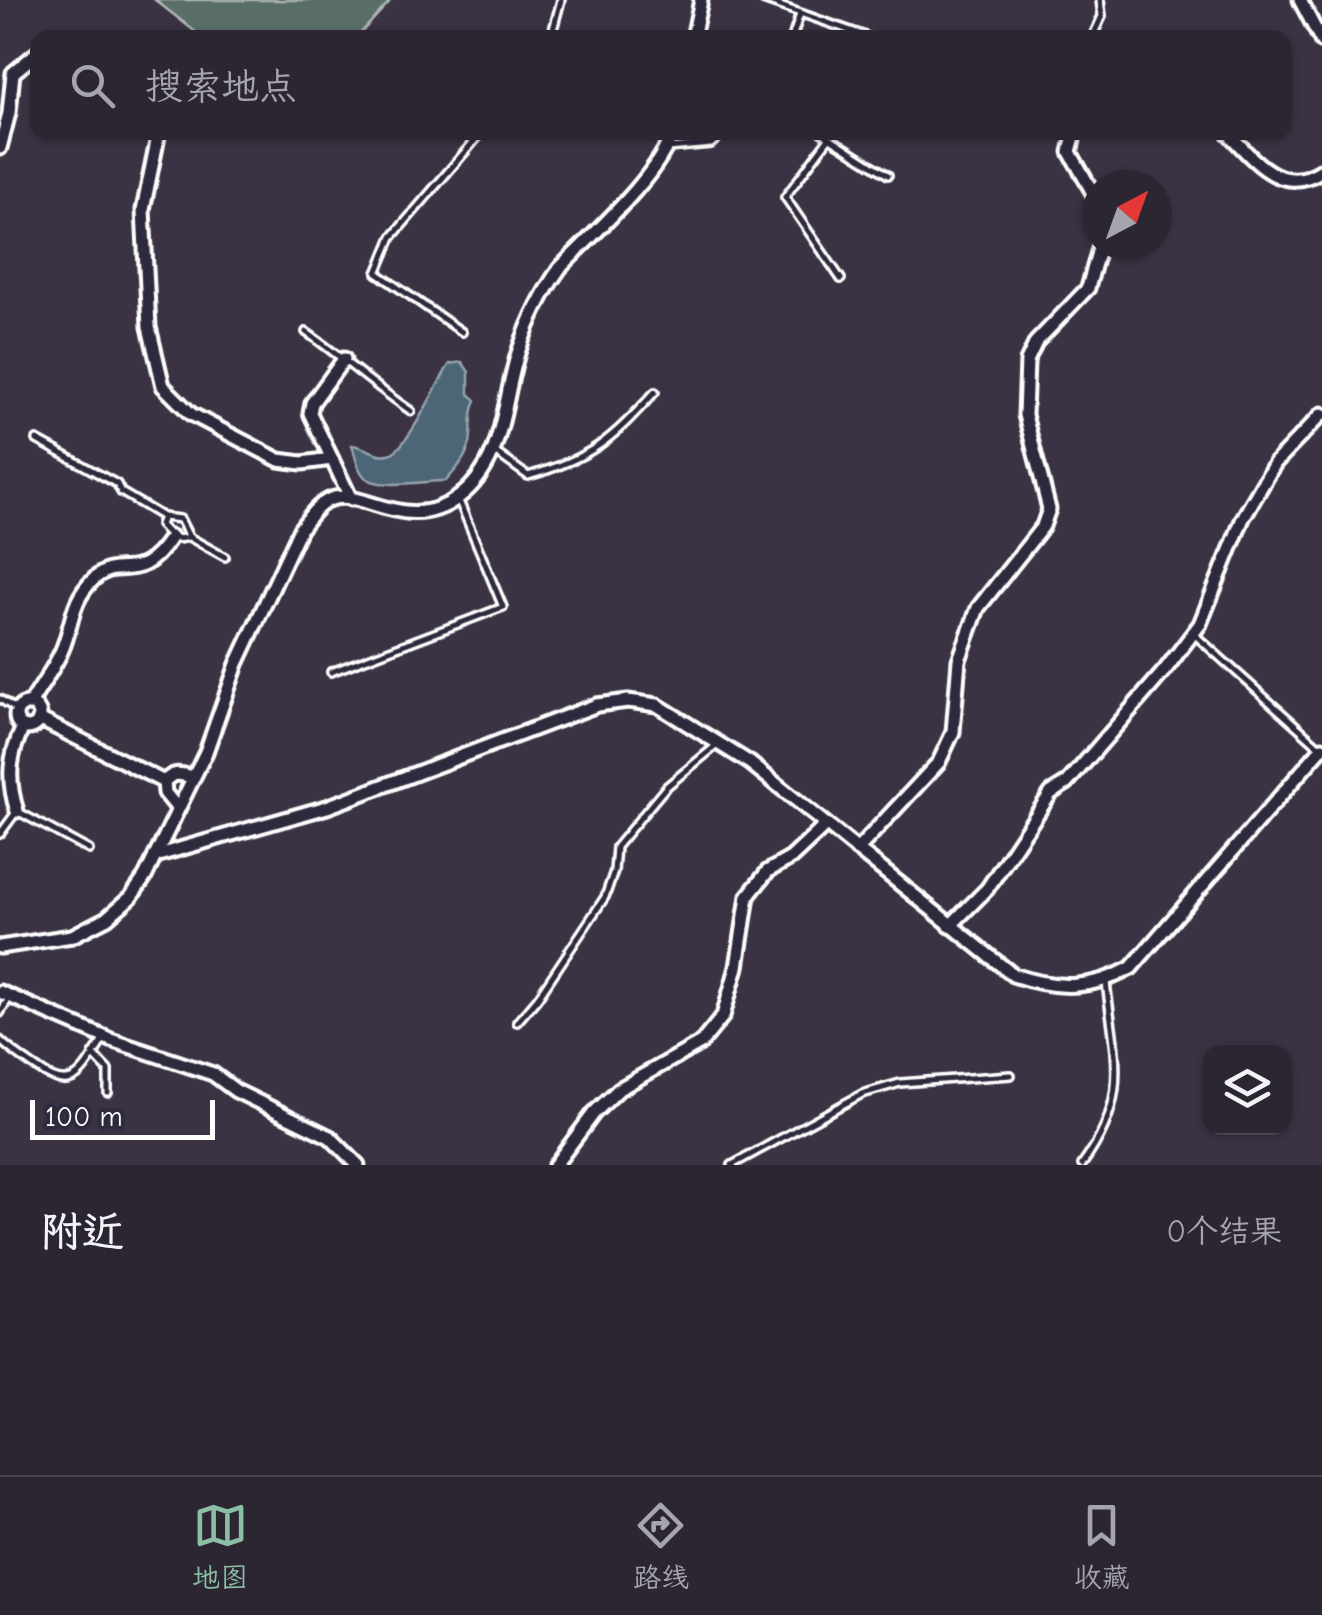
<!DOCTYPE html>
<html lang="zh">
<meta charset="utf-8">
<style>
:root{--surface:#2c2633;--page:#38323f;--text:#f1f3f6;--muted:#a6a5ac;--line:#48434e;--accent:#8abfa5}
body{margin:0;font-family:"Comic Neue","LXGW WenKai TC",sans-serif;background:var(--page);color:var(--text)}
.controls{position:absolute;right:30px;bottom:30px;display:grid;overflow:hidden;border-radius:20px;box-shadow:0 2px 8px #0004}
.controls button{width:90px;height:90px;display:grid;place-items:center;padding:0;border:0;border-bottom:2px solid var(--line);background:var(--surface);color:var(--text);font:50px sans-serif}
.compass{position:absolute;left:1082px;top:170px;width:90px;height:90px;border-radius:50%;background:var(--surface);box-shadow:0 2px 8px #0004;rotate:41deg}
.scale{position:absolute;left:30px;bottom:25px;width:185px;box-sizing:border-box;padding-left:10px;border:5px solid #fff;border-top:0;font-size:28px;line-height:35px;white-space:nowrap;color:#fff;-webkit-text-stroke:8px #2f2a3d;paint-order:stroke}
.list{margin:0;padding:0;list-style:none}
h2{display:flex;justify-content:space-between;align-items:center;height:130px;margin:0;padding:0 40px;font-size:42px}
h2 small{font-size:32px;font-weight:400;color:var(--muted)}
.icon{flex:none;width:55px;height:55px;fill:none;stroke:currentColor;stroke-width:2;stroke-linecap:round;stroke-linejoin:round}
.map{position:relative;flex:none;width:1322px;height:1165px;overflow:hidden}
.search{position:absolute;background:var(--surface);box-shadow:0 2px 8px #0004;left:30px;right:30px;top:30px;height:110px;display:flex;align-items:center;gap:25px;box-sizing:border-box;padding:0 35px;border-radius:20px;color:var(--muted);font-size:38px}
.sheet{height:310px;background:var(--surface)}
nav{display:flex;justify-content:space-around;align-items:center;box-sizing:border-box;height:140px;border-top:2px solid var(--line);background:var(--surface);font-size:28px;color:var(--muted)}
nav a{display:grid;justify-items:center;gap:5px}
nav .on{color:var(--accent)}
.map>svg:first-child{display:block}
.green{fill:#5a6e68;stroke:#acb6b4;stroke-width:2.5}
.water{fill:#4d6677;stroke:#94a3ad;stroke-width:2.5}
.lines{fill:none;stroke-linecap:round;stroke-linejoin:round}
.lane-casing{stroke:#fff;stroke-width:12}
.street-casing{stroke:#fff;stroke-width:19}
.lane{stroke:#2f2a3d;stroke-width:5}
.street{stroke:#2f2a3d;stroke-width:11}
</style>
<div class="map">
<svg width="1322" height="1165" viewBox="0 0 1322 1165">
<rect width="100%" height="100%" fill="#3b3344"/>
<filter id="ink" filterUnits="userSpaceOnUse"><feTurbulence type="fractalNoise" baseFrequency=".01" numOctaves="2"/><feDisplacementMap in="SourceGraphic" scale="20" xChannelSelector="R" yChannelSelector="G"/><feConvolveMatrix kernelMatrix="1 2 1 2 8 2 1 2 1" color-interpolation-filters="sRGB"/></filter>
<g filter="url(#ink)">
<polygon class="green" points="155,0 391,0 357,37 202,37"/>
<path class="water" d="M462 362 469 372V394L476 400C469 415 473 427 470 443 466 458 456 470 446 481 427 480 377 491 364 476 357 469 355 455 352 445 365 446 376 457 389 454 408 450 438 380 450 364Z"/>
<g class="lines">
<defs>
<g id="lane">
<polyline points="763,0 871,38"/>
<polyline points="551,37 561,0"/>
<polyline points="792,38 800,14"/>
<polyline points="1092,38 1102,16 1100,0"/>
<polyline points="821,132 888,175"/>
<polyline points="829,138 785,197 841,279"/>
<polyline points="668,148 711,144 725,132"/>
<path d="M306 332C342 357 374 386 411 411"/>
<polyline points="462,332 377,273 392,237 482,132"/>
<polyline points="37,440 117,484 121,492 163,517 180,519 189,537 225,557"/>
<path d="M495 452 528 476C592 458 611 440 655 392"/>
<path d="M163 517 160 525C169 535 175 542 188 537"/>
<polyline points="1195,635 1321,748"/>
<polyline points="331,672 503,607 459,501"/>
<polyline points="0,699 17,710"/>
<polyline points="0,834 17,811 89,850"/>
<polyline points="0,1013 8,1000"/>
<polyline points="517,1022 537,999 605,897 614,871 616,847 666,787 717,745"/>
<path d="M0 1040C11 1051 25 1060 38 1069 75 1096 83 1070 103 1040"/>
<polyline points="93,1054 108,1070 108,1093"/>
<polyline points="732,1165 862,1094 900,1083 1011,1075"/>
<path d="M1082 1165C1131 1097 1115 1059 1106 982"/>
</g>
<g id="street">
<polyline points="1300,0 1322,42"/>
<polyline points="693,38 701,0"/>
<polyline points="159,132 143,210 149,327 163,386 191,414 279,460 302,463 332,459"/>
<polyline points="1075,132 1070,152 1097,200"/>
<path d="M1227 132C1254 160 1281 197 1322 170"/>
<polyline points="0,148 9,113 13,73 38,52"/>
<polyline points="344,359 312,403 310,413 351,499"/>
<circle cx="28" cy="716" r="12"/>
<path d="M30 704C41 686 54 668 62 650 73 625 70 601 94 579 121 554 137 589 171 537"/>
<path d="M39 719 164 782C174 771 180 774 193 777"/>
<polyline points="164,782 165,793 178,809"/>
<path d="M17 811C7 780 9 756 23 727"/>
<polyline points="857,850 939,762 953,732 959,660 978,608 1043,526 1049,509 1025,415 1027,361 1036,342 1088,288 1100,245"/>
<path d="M155 856 327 807 597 705 628 701 657 705 750 763 1013 975C1057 990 1091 990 1131 968L1322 748"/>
<polyline points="950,926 987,889 1051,793 1067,783 1165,670 1200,624 1243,518 1275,463 1322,414"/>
<path d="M0 947 72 936 107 918 131 897 145 877 206 752 237 664 300 529C308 519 315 507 327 501 358 483 405 538 459 497 506 461 502 401 519 350 529 321 542 293 560 268 591 236 661 174 672 132"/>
<polyline points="0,992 111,1040 213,1074 236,1091 330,1137 358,1165"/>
<polyline points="555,1165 594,1113 619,1089 701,1043 723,1016 737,967 748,896 768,871 791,858 826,825"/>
</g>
</defs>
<use href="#lane" class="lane-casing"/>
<use href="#street" class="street-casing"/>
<use href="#lane" class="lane"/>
<use href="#street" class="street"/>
</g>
</g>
</svg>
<div class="controls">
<button><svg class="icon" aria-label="layers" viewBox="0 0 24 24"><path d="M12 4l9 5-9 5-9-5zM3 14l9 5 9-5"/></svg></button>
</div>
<svg class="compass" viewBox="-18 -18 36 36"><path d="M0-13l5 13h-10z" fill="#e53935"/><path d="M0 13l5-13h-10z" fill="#a6a5ac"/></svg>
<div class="scale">100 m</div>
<div class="search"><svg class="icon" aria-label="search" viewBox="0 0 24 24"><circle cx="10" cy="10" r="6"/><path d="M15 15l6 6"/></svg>搜索地点</div>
</div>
<section class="sheet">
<h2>附近<small>0个结果</small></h2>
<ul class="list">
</ul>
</section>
<nav>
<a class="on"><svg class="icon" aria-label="map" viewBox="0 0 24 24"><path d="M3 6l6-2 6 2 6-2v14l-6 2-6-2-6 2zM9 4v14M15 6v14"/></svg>地图</a>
<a><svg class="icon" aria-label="directions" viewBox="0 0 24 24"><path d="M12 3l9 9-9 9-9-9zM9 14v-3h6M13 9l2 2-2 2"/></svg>路线</a>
<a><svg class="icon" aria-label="saved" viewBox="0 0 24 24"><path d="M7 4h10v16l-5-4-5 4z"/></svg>收藏</a>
</nav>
